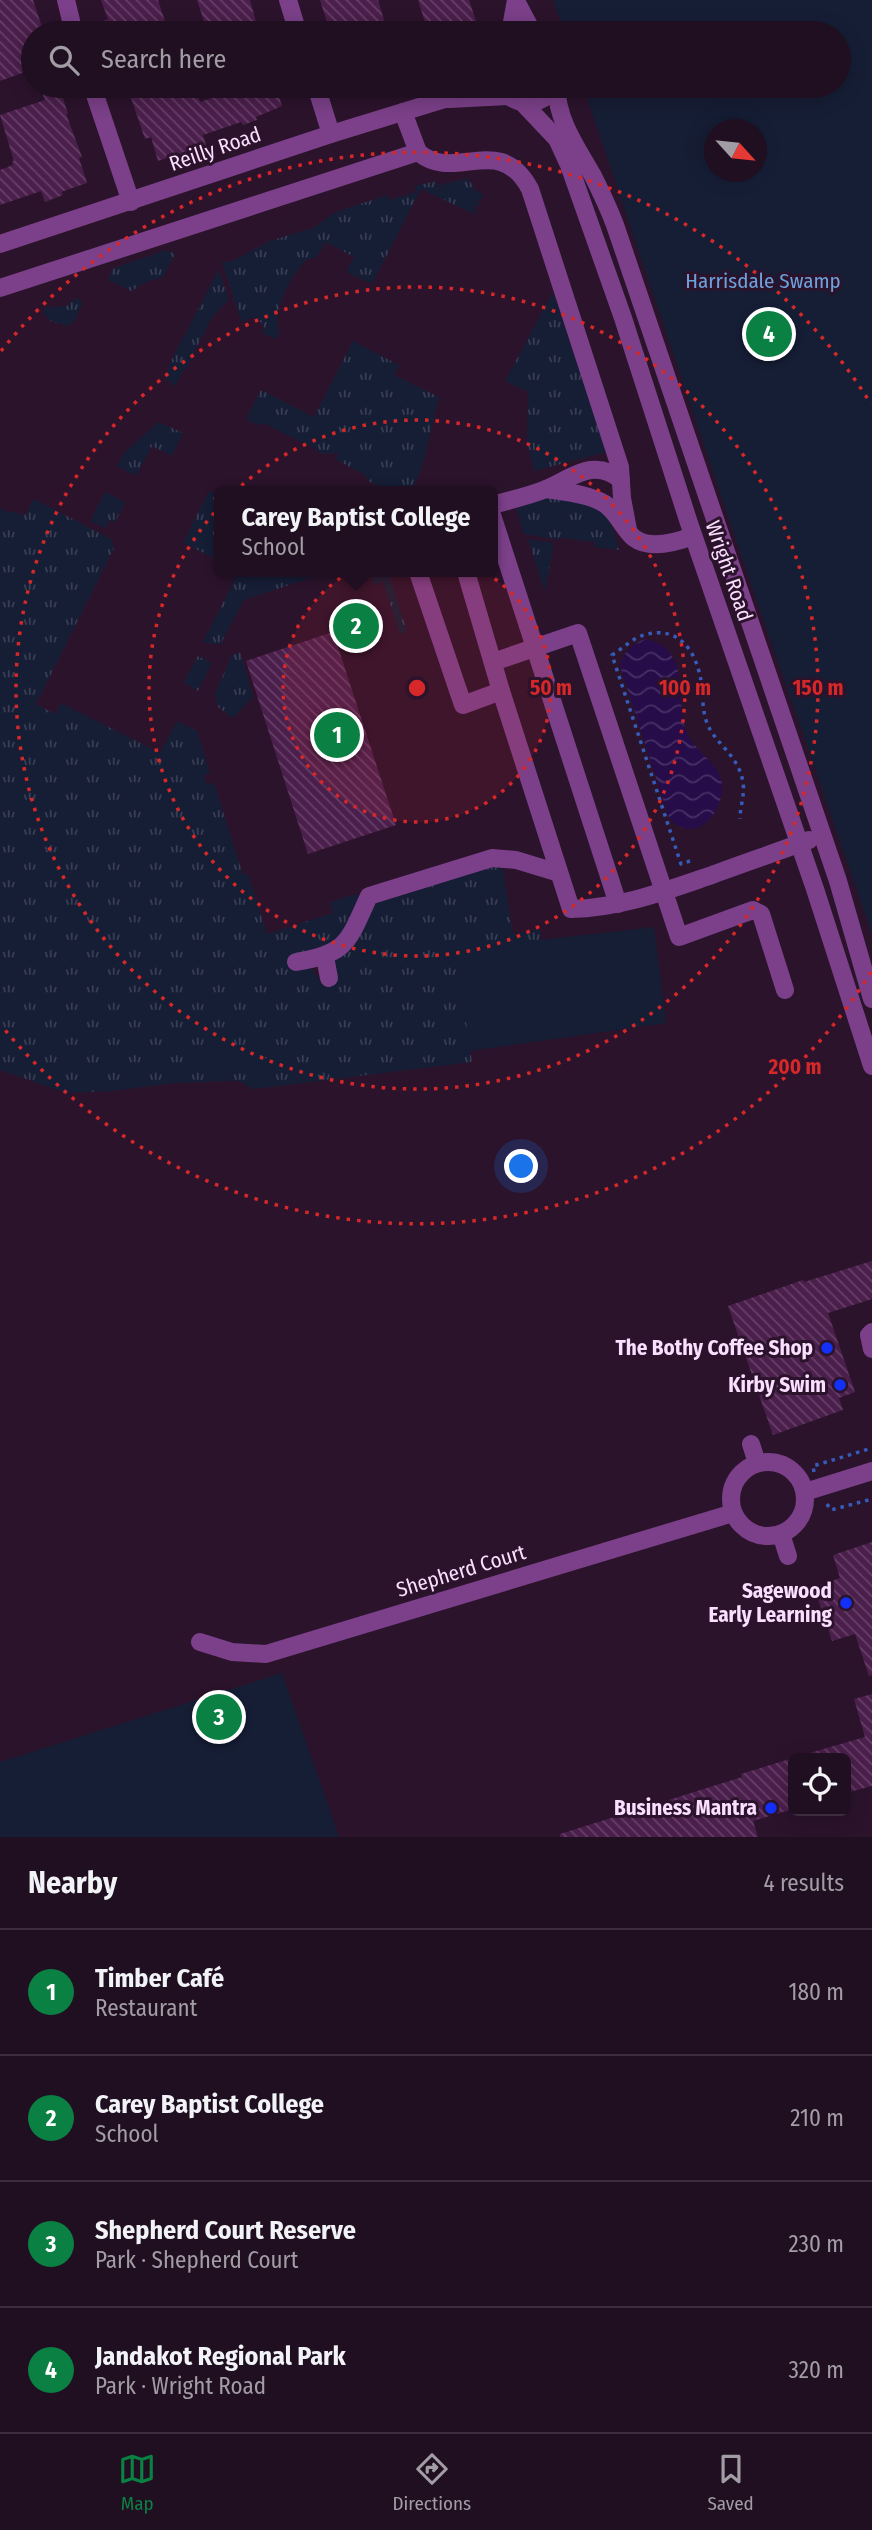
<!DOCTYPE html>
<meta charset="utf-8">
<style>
:root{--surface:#200e21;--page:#2d1c2e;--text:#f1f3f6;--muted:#a29ca5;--line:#3d2e3f;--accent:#0b8043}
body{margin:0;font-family:"Fira Sans Condensed",sans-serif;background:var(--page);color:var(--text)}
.controls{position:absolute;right:21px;bottom:21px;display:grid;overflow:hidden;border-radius:10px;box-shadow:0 4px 18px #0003}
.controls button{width:63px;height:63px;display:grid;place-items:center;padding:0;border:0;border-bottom:2px solid var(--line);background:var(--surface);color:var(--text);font:35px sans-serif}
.compass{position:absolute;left:704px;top:119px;width:63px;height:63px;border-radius:50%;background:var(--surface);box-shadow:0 4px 18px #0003;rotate:117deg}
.you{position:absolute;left:522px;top:1167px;width:24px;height:24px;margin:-18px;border:5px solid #fff;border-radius:50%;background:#1a73e8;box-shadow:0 0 0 10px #1a73e833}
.badge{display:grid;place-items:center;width:46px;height:46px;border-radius:50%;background:var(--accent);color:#fff;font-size:23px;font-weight:700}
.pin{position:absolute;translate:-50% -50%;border:4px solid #fff;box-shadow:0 2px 7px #0006}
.popup{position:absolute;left:214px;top:486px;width:284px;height:91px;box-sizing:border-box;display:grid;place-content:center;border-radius:10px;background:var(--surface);filter:drop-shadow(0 2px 5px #0005);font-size:23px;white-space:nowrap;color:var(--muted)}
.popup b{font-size:26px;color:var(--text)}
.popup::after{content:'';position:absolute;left:50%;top:100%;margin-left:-14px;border:14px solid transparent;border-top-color:var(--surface)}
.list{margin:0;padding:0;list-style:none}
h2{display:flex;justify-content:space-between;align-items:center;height:91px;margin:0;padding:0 28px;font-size:30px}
h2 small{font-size:23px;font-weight:400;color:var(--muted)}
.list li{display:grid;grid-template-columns:46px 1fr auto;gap:21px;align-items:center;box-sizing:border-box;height:126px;padding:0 28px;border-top:2px solid var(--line)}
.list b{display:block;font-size:26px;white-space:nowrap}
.list p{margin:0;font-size:23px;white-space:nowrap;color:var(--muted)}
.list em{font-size:23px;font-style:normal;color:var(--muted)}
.icon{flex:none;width:38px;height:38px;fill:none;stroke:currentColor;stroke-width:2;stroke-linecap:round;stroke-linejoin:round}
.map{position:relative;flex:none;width:872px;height:1837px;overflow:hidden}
.search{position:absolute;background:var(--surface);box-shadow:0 4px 18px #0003;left:21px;right:21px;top:21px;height:77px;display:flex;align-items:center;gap:18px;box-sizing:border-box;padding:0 24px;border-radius:38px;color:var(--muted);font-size:26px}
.sheet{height:595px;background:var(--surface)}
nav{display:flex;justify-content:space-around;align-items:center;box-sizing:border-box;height:98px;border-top:2px solid var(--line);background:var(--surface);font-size:19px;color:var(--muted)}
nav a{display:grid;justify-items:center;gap:4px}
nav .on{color:var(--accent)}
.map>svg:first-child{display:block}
.grass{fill:url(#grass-tufts)}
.green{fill:#161e36;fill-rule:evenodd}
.water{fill:url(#water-waves)}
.building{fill:url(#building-back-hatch)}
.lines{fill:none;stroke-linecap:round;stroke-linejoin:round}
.path{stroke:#365cbb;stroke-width:3.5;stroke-dasharray:3.5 5;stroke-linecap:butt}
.minor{stroke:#7b4089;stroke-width:18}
.ring{fill:none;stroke:#d62828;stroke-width:3.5;stroke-dasharray:3.5 7}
.poi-dot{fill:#1230f7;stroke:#2b132c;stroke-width:2.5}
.labels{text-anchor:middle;stroke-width:6;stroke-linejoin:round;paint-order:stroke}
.street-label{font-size:21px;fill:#fadffe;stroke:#2b132c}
.park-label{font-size:21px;fill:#6ba2dd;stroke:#2b132c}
.poi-label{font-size:21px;font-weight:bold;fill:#fadffe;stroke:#2b132c;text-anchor:end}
.centre{fill:#d62828;stroke:#2b132c;stroke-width:3.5}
.ring-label{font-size:21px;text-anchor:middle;font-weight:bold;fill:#d62828;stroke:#2b132c;stroke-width:6;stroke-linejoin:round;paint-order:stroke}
</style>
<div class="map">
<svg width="872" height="1837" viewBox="0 0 872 1837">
<defs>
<pattern id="grass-tufts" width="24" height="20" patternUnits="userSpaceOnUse" patternTransform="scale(1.75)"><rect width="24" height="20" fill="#161e36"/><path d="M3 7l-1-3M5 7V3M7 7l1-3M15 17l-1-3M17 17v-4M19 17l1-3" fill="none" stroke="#393e54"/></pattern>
<pattern id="water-waves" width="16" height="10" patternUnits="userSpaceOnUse" patternTransform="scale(1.75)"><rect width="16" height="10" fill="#260d4a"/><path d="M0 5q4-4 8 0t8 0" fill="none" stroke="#463065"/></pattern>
<pattern id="building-back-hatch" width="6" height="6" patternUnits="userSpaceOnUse" patternTransform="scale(1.75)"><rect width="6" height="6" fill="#4b1f4c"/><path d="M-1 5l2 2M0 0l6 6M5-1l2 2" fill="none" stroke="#663f67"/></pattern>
</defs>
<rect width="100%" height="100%" fill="#2b132c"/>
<g class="grass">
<path d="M467 178 474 187 471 192 476 189 483 195 481 200 475 199 480 202 477 207 472 205 476 209 474 214 421 189 372 284 346 272 354 257 326 242 316 258 307 259C295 272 281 295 278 313 275 327 283 325 276 339L262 333 264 326 257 318H249L244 322 241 321 222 262 232 261 270 241 313 228 336 212 387 195 389 200 416 192 415 186 436 181 439 190V185L445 183 447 188 446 183 452 182 454 187 453 181 460 180 462 185 461 179Z"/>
<polygon points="166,250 175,254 162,278 148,281 131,291 108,280 114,268"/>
<polygon points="219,269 229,300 212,317 189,363 174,386 166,379 170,363"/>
<polygon points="553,292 607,452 534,471 527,440 528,392 505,381"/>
<polygon points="75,298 81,300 82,305 74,321 68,326 51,321 43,313 44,308 67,306"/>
<polygon points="353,341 399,365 394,375 439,397 421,471 411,491 388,491 368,481 365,475 335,459 340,453 321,454 314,448 263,423 257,425 246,419 261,390 314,417"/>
<polygon points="158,422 183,433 172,456 152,446 136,476 117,466 124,453"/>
<polygon points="209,491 219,496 219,570 215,568 218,560 183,543"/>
<polygon points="105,492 125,502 115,523 110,520 106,528 90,521"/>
<path d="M565 497C604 510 608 508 619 550L595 547 594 542 560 538 559 540 524 534 516 508 548 498Z"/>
<polygon points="34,499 111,539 114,548 36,704 55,714 61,703 160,753 177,721 197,731 210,773 204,775 206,784 214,783 243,875 248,874 267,934 333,913 330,902 357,894 361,904 340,940 292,957 312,969 323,985 333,981 333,962 373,903 502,864 513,934 540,929 541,940 457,953 472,1062 253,1089 239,1081 175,1083 111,1091 66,1093 0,1070 0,508 9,513 14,511 24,516"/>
<polygon points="528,539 554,543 545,592"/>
<polygon points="222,572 325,572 325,573 244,600 220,645 203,642 235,579"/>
<polygon points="370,572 388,572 407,631 400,634 383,582 374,585"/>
<polygon points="240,652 253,697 233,718 218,707 215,694 232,655"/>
<polygon points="198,656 212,663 198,691 184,682"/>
</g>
<g class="green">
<path d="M553 0H872V934L737 543 583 86H839V33H565ZM714 130H756V172H714Z"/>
<polygon points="654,927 666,1023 470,1051 457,953 514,943"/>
<polygon points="205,1045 273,1060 269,1079 200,1066"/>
<polygon points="282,1673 339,1837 0,1837 0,1762"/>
</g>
<path class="water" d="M645 639C693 649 674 697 686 730 692 750 719 762 722 783 725 812 695 847 669 818L620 666C624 651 631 645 645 639Z"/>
<g class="building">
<polygon points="0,0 33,0 44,33 33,33 33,69 0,81"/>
<polygon points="101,0 158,0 169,33 109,33 104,21 108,19"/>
<polygon points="197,0 250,0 259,33 208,33"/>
<polygon points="320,0 378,0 387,30 377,33 334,33 331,24 328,25"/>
<polygon points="418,0 469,0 480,33 399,33 399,31 425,22"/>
<polygon points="54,86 58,86 61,92 68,114 66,114 82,157 79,158 87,183 61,192 63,195 45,202 41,191 0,205 0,170 13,165 12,161 14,161 0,115 45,100 41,90"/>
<polygon points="127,86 195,86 200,102 246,86 276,86 282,106 256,117 257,120 243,125 241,122 203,135 206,145 158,161 151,137 145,139"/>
<polygon points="333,632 396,825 308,854 246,661"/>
<polygon points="872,1261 872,1299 828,1313 855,1392 839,1398 843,1410 773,1435 728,1306 803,1280 804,1282"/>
<polygon points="872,1542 872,1675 869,1676 855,1634 832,1641 814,1587 840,1578 833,1555"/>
<polygon points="872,1694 872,1786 846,1793 846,1758 806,1758 806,1754 865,1737 854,1699"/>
<polygon points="793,1758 793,1809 753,1821 758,1837 560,1837 560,1834 742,1777 741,1774"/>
</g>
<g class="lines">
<g class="path">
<path d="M690 861 681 864 612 655C622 649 633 638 644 635 678 625 696 650 701 681 703 695 702 710 707 723 715 744 738 754 743 782 745 795 740 806 740 819"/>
<polyline points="814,1472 813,1466 872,1448"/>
<polyline points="827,1504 831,1510 872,1499"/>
</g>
<g class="minor">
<polyline points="66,0 74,33"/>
<polyline points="288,0 298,33"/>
<polyline points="516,1 533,33"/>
<polyline points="510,33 516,0"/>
<polyline points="92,86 131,202"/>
<polyline points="316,86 331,134"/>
<path d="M500 86C513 108 542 108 556 86"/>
<path d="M556 87C558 122 576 146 593 176 601 192 609 209 615 225L838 881 872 999"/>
<polyline points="449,99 508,96"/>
<polyline points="523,103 557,139 569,165 623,318 689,523 815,889 872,1066"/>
<path d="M418 152C455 184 499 131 530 189L620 467 622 498 628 530"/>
<polyline points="0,244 331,134 445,99 468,86"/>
<polyline points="0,288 418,152 403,112"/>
<path d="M546 489C565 492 589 494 605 504 618 513 623 529 634 538 650 550 677 542 693 536"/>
<path d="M492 505C510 500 529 496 546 489 572 478 594 457 621 480"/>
<polyline points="492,515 618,904"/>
<path d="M418 572 463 705 501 691 571 909C621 908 665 891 712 875 744 863 777 852 809 840"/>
<polyline points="466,572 501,691"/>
<polyline points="493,662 578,633 679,937 753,910 761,914 785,990"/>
<polyline points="325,957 329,978"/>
<path d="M296 962C348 953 348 942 369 896L492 858 516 860 559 873"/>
<polyline points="872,1332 869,1335 872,1349"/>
<polyline points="751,1444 757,1463"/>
<circle cx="768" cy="1499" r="37"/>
<polyline points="805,1492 872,1471"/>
<polyline points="781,1534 788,1556"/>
<polyline points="200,1642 232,1652 266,1654 733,1513"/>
</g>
</g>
<circle cx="417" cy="688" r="134" fill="#d62828" fill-opacity=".12"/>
<g class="ring">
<circle cx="417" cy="688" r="134"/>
<circle cx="417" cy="688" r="268"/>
<circle cx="417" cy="688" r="401"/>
<path d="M871 972A535 535 0 0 1 1 1025M1 351A535 535 0 0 1 871 404"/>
</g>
<g class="poi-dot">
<circle cx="827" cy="1348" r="7"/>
<circle cx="840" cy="1385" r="7"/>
<circle cx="846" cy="1603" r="7"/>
<circle cx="771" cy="1808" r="7"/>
</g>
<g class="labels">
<g class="street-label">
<text transform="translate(215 149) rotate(-19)" y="7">Reilly Road</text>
<text transform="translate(729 571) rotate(71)" y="7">Wright Road</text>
<text transform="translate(461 1571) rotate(-17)" y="7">Shepherd Court</text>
</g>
<g class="park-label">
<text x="763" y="288">Harrisdale Swamp</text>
</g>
<g class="poi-label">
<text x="813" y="1355">The Bothy Coffee Shop</text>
<text x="826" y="1392">Kirby Swim</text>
<text x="832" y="1598">Sagewood<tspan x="832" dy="24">Early Learning</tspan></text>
<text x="757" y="1815">Business Mantra</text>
</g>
</g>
<circle cx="417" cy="688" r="10" class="centre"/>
<g class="ring-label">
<text x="551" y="695">50 m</text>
<text x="685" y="695">100 m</text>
<text x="818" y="695">150 m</text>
<text x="795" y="1074">200 m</text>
</g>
</svg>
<div class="controls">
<button><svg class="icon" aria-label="locate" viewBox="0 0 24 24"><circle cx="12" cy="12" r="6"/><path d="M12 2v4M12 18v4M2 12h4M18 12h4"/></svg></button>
</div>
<svg class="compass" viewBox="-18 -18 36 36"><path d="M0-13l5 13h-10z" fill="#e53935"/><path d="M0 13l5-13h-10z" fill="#a29ca5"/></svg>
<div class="you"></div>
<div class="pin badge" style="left:337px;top:735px">1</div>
<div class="pin badge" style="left:356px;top:626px">2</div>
<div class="popup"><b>Carey Baptist College</b>School</div>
<div class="pin badge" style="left:219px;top:1717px">3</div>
<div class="pin badge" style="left:769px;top:334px">4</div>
<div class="search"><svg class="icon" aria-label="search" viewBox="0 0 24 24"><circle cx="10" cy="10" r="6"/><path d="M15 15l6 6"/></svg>Search here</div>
</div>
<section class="sheet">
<h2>Nearby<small>4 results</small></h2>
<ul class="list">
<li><span class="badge">1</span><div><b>Timber Café</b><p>Restaurant</p></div><em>180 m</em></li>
<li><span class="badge">2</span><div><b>Carey Baptist College</b><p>School</p></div><em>210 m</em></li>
<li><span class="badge">3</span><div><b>Shepherd Court Reserve</b><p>Park · Shepherd Court</p></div><em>230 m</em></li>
<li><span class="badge">4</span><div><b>Jandakot Regional Park</b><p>Park · Wright Road</p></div><em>320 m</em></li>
</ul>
</section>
<nav>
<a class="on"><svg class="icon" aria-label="map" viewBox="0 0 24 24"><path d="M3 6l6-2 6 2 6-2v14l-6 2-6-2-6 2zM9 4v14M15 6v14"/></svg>Map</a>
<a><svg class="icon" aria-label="directions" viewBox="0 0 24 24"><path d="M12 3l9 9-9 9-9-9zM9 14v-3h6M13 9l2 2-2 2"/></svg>Directions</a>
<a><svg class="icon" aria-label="saved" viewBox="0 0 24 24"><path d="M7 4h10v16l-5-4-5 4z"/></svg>Saved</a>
</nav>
